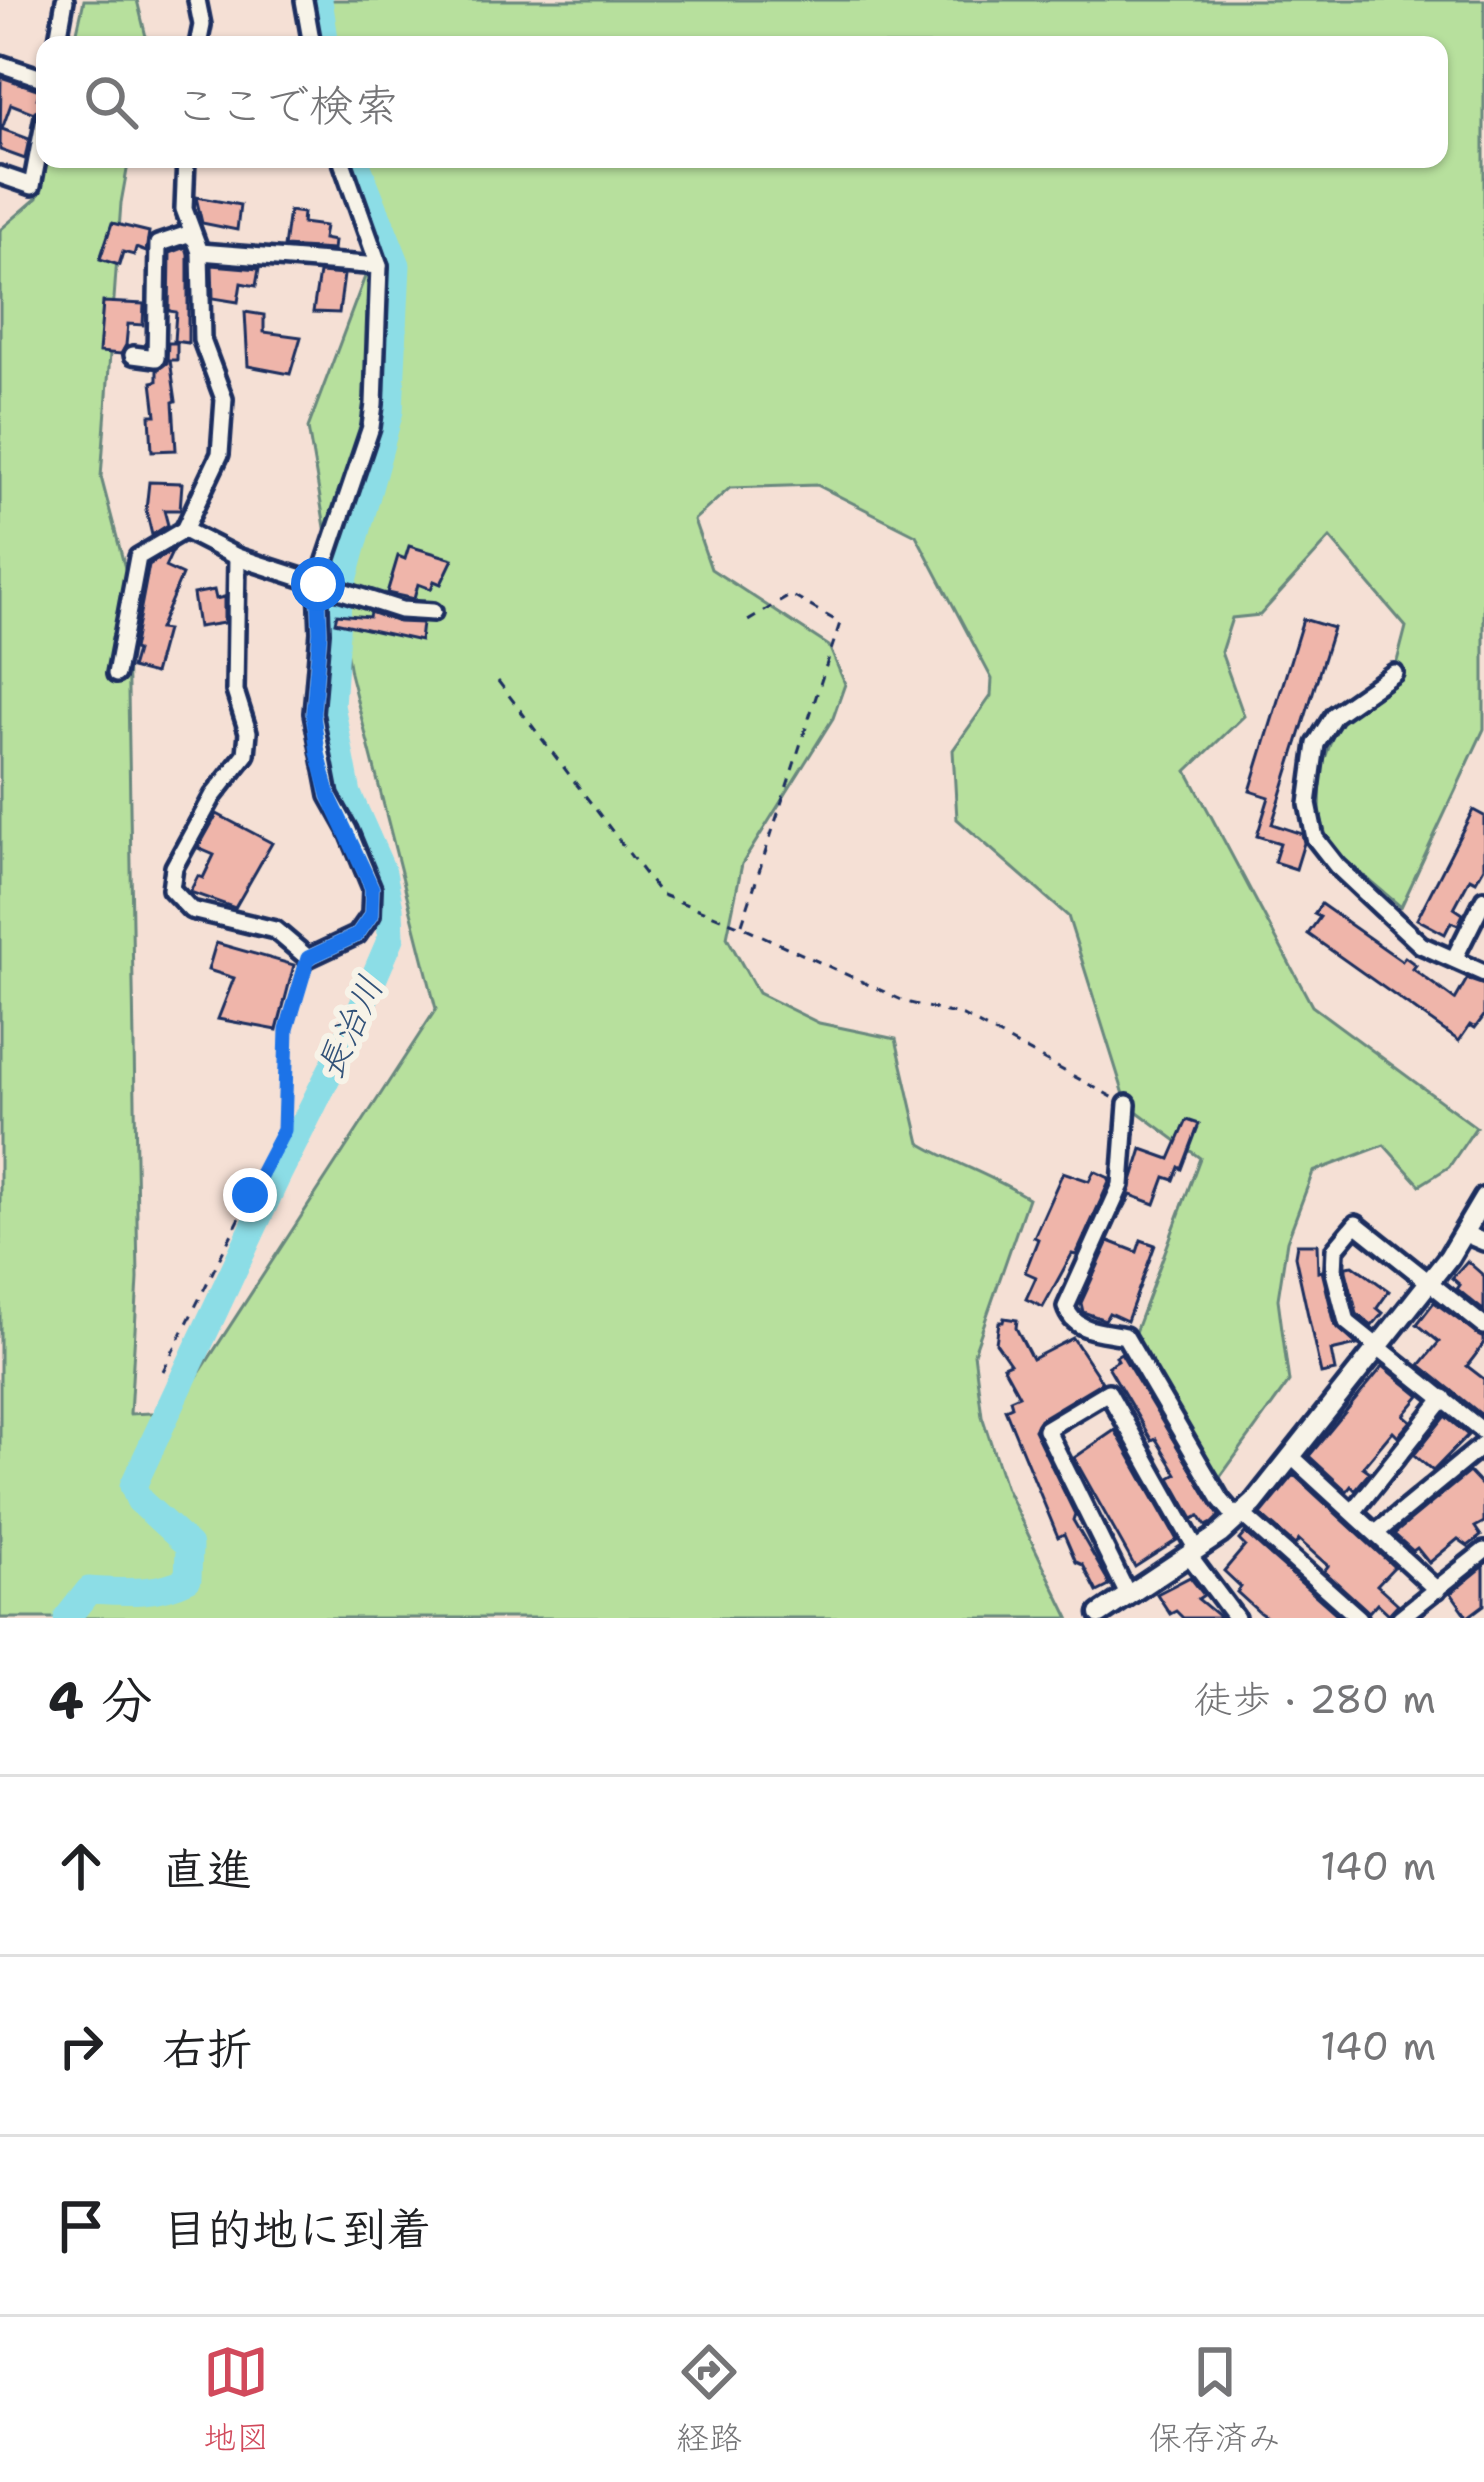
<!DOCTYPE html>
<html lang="ja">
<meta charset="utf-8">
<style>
:root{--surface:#fff;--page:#f2f2f2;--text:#202124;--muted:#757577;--line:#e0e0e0;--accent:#d1495b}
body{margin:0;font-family:"Shantell Sans","Klee One",sans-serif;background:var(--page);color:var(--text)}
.stop{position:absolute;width:36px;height:36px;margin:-27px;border:9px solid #1a73e8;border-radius:50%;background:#fff}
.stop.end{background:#1a73e8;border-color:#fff;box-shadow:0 3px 12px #0008}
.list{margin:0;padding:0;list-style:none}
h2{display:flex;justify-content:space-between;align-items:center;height:156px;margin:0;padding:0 48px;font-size:51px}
h2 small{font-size:39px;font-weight:400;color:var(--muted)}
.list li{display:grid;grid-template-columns:78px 1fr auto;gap:36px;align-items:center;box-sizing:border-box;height:180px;padding:0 48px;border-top:3px solid var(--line)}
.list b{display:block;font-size:45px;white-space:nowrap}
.list em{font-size:39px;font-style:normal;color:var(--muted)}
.icon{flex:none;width:66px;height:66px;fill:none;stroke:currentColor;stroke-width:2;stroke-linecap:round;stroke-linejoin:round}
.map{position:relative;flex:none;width:1484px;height:1618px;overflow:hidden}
.search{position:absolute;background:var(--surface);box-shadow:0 3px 9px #0004;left:36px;right:36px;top:36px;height:132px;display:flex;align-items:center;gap:30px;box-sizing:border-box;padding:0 42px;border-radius:24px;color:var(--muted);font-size:45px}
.sheet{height:696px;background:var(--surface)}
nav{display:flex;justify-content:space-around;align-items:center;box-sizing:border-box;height:168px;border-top:3px solid var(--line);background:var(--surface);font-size:33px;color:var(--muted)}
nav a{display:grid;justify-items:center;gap:6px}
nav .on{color:var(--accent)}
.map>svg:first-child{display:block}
.green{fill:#b7e09d;stroke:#69887e;stroke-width:3}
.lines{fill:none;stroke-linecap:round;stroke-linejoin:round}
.river{stroke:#8cdde6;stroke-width:27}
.building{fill:#efb5aa;stroke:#1b2f5e;stroke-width:3}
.minor-casing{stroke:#1b2f5e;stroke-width:24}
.tertiary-casing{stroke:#1b2f5e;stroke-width:27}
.path{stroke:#1b2f5e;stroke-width:3;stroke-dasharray:9 9;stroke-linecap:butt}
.minor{stroke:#f7f3e8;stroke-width:15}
.tertiary{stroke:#f7f3e8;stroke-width:18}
.route{stroke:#1a73e8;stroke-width:15}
.labels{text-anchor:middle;stroke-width:12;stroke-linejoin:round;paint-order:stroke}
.water-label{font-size:36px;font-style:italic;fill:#325279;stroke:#f7f3e8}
</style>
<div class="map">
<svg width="1484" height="1618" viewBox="0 0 1484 1618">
<rect width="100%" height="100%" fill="#f5e0d5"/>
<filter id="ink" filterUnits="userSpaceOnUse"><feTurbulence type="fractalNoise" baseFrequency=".00833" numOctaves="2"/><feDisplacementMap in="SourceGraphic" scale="24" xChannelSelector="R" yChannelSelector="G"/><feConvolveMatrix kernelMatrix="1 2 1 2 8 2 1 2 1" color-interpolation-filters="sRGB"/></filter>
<g filter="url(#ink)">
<g class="green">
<polygon points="84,0 137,0 148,45 74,45"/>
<path d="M312 0H1484V729L1401 907 1329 846 1320 815 1321 770 1336 727 1394 673 1406 627 1330 538 1260 615 1232 618 1221 652 1244 716 1187 771 1312 1006 1476 1127 1449 1167 1420 1185 1384 1145 1313 1172 1287 1241 1278 1299 1289 1382 1218 1480 1134 1335 1200 1158 1127 1104 1068 916 957 819 953 750 991 696 992 679 916 535 817 485 730 488 694 520 711 569 829 646 845 684 833 718 742 864 727 937 758 993 819 1023 896 1039 920 1143C955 1164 993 1176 1028 1198L974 1353 982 1416 1006 1489 1069 1618H0V230L37 198 46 159H129L121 203 101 477 126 572 138 1279 130 1414 174 1412 436 1009 350 673 308 428 378 242 374 190 364 159H1439V45H326Z"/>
</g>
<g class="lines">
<g class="river">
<polyline points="319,0 326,45"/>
<path d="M67 1618 89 1590C124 1592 156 1595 188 1579L189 1546 139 1500 133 1486 277 1177 355 1022 391 938 390 908 383 873 348 794 331 705 338 602 390 411 397 265 355 159"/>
</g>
</g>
<g class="building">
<polygon points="1,77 40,90 38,96 45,91 45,106 35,111 31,128 34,113 11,104 2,129 29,139 25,159 0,150"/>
<polygon points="196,197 240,205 237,230 202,223"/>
<polygon points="289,211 303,213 302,223 325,226 323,239 334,241 333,250 284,247"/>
<polygon points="112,223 149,232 146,252 136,248 134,255 123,252 119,265 100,259"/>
<polygon points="186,247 188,254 188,343 174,341 176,312 169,311 170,253"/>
<polygon points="212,265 259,269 256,286 241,283 238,302 213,298"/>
<polygon points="319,273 344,275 339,313 313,312"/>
<polygon points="103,302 144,304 143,325 128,324 126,345 121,354 99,352"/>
<polygon points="245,312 264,315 264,332 301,337 290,374 248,366"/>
<polygon points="168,343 177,343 177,360 170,360 176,401 173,402 176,450 152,451 150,415 156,415 152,382 157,381 157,370 167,363"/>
<polygon points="149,482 182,483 180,510 164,510 168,525 152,535 146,510"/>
<polygon points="409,546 453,559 441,584 434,581 431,589 418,584 414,599 387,593 398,556 405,559"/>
<polygon points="173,550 165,567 182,575 159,629 166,630 154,674 131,668 136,651 133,650 149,565"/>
<polygon points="214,590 216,599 224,597 224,623 198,627 193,594"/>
<polygon points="370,612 398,622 422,623 420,641 335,622 337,614 369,617"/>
<polygon points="1303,619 1333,628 1272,824 1302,834 1304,843 1296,869 1274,862 1280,843 1257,836 1269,797 1250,791"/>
<polygon points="1473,810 1484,816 1484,867 1476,881 1470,878 1454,908 1463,914 1458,925 1451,922 1445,934 1417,919"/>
<polygon points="217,814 272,843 235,908 190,892 198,876 203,878 214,855 198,848"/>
<polygon points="1321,904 1402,961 1405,957 1416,965 1413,969 1455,1000 1467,979 1484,985 1484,1016 1475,1028 1470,1025 1459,1041 1308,934 1320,917 1314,914"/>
<polygon points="216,943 294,965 277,1030 218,1019 234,978 208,970"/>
<polygon points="1187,1120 1199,1124 1182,1169 1179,1167 1174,1180 1165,1177 1155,1204 1131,1195 1123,1210 1142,1149 1170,1159"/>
<polygon points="1094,1171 1109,1178 1109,1182 1076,1255 1072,1254 1043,1307 1026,1299 1036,1277 1025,1272 1038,1239 1034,1237 1063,1172 1089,1181"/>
<polygon points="1141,1240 1155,1245 1127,1321 1109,1313 1105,1320 1083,1312 1081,1303 1109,1241 1137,1252"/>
<polygon points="1297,1244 1317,1244 1318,1272 1322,1271 1335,1325 1357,1345 1331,1351 1335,1371 1321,1374 1295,1256"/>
<polygon points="1467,1261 1484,1276 1484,1311 1457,1289 1460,1285 1452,1278"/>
<polygon points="1353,1265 1389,1291 1377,1308 1383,1313 1372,1326 1357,1314 1346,1271 1346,1266"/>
<polygon points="1434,1302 1484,1338 1484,1344 1467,1366 1484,1379 1483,1416 1420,1365 1439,1342 1417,1324"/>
<polygon points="1004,1318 1017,1320 1016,1328 1032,1359 1073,1338 1102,1382 1040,1419 1034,1430 1075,1514 1073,1520 1107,1579 1109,1586 1097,1592 1083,1565 1076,1562 1064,1534 1058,1537 1005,1409 1012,1406 1010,1399 1019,1395 1003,1366 1010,1363 996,1343 999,1322 1003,1322"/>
<polygon points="1121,1353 1219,1516 1212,1523 1206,1526 1199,1516 1193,1519 1170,1478 1177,1474 1156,1439 1152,1441 1108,1366 1118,1360 1116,1356"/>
<polygon points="1383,1366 1420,1396 1404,1415 1411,1421 1398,1436 1393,1431 1363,1467 1370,1472 1355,1490 1351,1486 1347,1491 1309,1456"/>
<polygon points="1445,1416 1468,1435 1433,1471 1414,1455"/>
<polygon points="1115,1430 1177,1540 1135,1567 1074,1458"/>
<polygon points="1469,1472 1484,1488 1484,1522 1475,1527 1481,1536 1468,1546 1458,1539 1429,1563 1417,1548 1413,1551 1394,1534"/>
<polygon points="1294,1475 1394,1567 1377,1585 1398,1604 1389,1614 1377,1603 1369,1612 1324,1571 1328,1566 1299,1540 1295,1545 1261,1515"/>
<polygon points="1245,1533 1341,1618 1268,1618 1260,1613 1237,1592 1241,1587 1224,1571 1245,1546 1239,1540"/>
<polygon points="1484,1566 1484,1605 1468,1617 1451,1593"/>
<polygon points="1190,1577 1204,1595 1198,1599 1221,1618 1183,1618 1176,1611 1170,1614 1157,1594"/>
</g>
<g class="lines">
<defs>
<g id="minor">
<polyline points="197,0 202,25 198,45"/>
<polyline points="304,0 312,45"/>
<polyline points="57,45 65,0"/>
<polyline points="0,64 45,79"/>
<polyline points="186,159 184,209 200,252 202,340 224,399 220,454 184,530 237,557 235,691 248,732 246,754 213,796 174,867 171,889 191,910 275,930 308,958 357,935 371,915 372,888 348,830 329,796 313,713 320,632 318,584 371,427 374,404 379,266 341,159"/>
<polyline points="0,175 32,186 45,118"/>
<polyline points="200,252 379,266"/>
<polyline points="133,355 156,358 158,244 191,233 192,237"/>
<polyline points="237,557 401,610 433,612"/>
<polyline points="1394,673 1334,715 1316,744 1308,804 1315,838 1337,866 1421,945 1484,973"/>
<polyline points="116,674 138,557 184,530"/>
<polyline points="1454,959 1484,899"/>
<path d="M1127 1104 1121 1185 1066 1307C1074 1332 1101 1331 1125 1336L1221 1500 1237 1519"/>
<polyline points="1463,1233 1484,1242"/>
<polyline points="1484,1326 1356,1224 1335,1249 1334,1272 1347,1322 1484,1432"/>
<polyline points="1291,1456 1437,1590"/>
<polyline points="1353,1512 1444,1398"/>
<polyline points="1242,1514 1359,1618"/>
<polyline points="1376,1533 1484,1444"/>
<polyline points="1189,1555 1236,1618"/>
<polyline points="1128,1595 1046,1429 1108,1392 1197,1550"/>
<polyline points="1400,1618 1484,1551"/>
</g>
<polyline id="tertiary" points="1100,1614 1220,1534 1254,1503 1449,1257 1484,1198"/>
</defs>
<use href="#minor" class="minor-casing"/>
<use href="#tertiary" class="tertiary-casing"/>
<g class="path">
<polyline points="498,681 660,894 741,926 906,1002 963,1016 1114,1098"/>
<polyline points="742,924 840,623 791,595 743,624"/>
<polyline points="163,1371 284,1130 288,1029 304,973"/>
</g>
<use href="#minor" class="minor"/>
<use href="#tertiary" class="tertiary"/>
</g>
</g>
<g class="lines" filter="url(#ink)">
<polyline class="route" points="250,1195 284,1130 287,1029 308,958 357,935 371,915 372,888 329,796 318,753 313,713 320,632 318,584"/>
</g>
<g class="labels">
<g class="water-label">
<text transform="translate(349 1027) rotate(-65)" y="13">長治川</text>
</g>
</g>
</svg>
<div class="stop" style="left:318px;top:584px"></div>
<div class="stop end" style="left:250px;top:1195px"></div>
<div class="search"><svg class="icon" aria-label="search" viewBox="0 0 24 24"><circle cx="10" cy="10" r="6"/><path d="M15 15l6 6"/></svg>ここで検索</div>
</div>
<section class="sheet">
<h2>4 分<small>徒歩 · 280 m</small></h2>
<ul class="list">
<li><svg class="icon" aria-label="ahead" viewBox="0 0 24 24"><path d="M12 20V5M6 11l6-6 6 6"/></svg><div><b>直進</b></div><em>140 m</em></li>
<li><svg class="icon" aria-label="right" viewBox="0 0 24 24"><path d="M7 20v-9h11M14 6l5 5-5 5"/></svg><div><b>右折</b></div><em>140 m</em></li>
<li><svg class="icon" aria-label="arrive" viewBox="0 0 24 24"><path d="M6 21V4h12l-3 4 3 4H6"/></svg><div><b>目的地に到着</b></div></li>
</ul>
</section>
<nav>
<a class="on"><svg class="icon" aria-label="map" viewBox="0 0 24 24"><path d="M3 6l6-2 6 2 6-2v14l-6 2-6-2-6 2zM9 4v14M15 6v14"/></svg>地図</a>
<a><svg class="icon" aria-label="directions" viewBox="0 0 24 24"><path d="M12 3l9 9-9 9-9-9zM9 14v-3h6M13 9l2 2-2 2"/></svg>経路</a>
<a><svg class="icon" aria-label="saved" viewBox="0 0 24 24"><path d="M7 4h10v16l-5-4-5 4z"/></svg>保存済み</a>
</nav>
